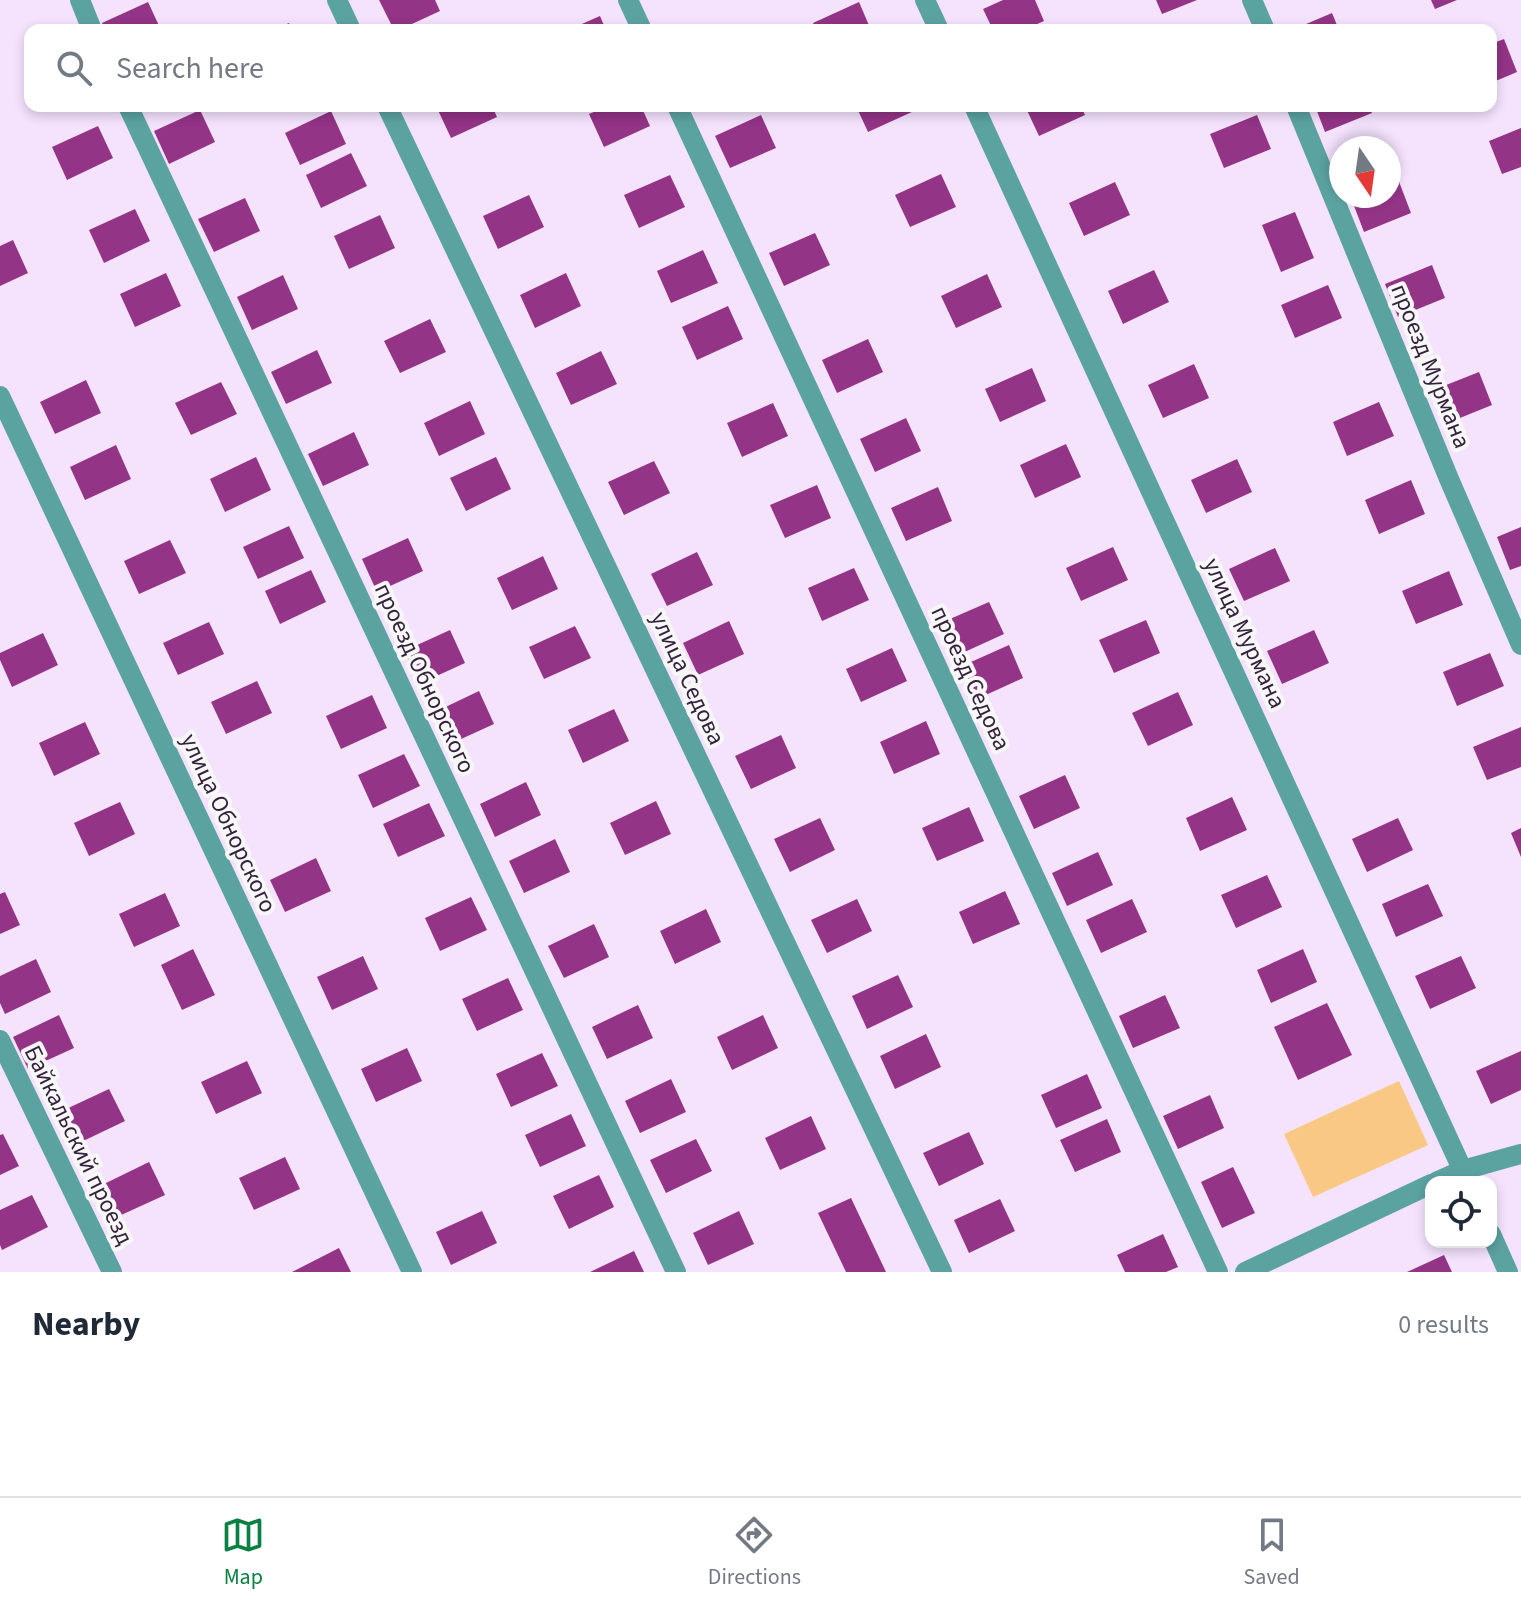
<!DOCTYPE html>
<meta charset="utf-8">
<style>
:root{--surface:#fff;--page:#f2f2f3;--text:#1f2937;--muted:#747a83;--line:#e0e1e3;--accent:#0b8043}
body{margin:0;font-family:"Source Sans 3",sans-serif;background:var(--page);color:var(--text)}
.controls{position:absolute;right:24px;bottom:24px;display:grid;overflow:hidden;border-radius:16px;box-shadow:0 4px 12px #0003}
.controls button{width:72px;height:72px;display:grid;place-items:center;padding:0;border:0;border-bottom:2px solid var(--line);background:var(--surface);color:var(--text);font:40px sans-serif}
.compass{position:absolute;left:1329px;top:136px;width:72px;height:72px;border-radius:50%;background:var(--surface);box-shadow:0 4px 12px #0003;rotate:167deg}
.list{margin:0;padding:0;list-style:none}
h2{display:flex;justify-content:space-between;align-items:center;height:104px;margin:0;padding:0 32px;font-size:34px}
h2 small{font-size:26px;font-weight:400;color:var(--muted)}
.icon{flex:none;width:44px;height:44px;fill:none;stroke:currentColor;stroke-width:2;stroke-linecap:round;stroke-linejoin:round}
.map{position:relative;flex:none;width:1521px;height:1272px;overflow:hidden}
.search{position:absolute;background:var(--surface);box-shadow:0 4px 12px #0003;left:24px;right:24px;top:24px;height:88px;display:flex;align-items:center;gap:20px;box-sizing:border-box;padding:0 28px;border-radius:16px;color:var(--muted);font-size:30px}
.sheet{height:224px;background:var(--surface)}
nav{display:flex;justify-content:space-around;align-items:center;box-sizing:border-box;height:112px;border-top:2px solid var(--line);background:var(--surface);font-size:22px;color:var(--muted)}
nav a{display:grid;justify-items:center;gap:4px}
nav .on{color:var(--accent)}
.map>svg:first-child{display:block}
.green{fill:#fac885}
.building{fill:#933486}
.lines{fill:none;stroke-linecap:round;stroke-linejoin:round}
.minor{stroke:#5ba3a1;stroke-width:20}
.labels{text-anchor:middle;stroke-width:8;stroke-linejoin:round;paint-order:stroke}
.street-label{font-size:24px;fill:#34223d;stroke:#f7f7f7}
</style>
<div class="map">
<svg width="1521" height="1272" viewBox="0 0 1521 1272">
<rect width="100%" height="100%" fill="#f5e3fe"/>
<polygon class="green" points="1399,1081 1428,1145 1313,1197 1284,1134"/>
<g class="building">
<polygon points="379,0 435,0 440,11 399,30 394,30"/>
<polygon points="1003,0 1035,0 1044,21 1024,30 993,30 983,9"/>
<polygon points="1156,0 1197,0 1162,14"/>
<polygon points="1431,0 1457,0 1435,9"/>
<polygon points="148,2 161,30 105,30 102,23"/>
<polygon points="859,2 871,30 816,30 813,23"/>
<polygon points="1332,13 1339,30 1292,30"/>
<polygon points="600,16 606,30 568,30"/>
<polygon points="289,23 292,30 273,30"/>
<polygon points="1504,39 1517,72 1491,83 1491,44"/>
<polygon points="436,106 492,106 497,117 451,138"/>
<polygon points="608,106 641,106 650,126 604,147 589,114"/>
<polygon points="856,106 911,106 914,111 868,132"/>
<polygon points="1025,106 1081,106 1085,115 1039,136"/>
<polygon points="1315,106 1369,106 1372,113 1325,132"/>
<polygon points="200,110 215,142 169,164 154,131"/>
<polygon points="331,111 346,144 300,165 285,133"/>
<polygon points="761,115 776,148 730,168 715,136"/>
<polygon points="1257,115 1271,149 1224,168 1210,134"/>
<polygon points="98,126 113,158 67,180 52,147"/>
<polygon points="1521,128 1521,167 1502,174 1489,141"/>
<polygon points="351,153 367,186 321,208 306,175"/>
<polygon points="941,174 956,207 910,227 895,195"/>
<polygon points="670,175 685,207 639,228 624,195"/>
<polygon points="1398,179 1411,213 1364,232 1351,198 1356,196 1389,196 1389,183"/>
<polygon points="1115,182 1130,215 1084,236 1069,203"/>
<polygon points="529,195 544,227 498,249 483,216"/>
<polygon points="245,198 260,231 214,252 198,219"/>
<polygon points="135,209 150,241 104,263 89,230"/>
<polygon points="1295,212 1314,258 1281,272 1262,225"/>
<polygon points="380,215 395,248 349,269 334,236"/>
<polygon points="815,233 830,265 784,286 769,253"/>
<polygon points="13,240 28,273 0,286 0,246"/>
<polygon points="703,250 718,283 671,303 657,271"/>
<polygon points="1432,265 1445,298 1398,317 1385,284"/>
<polygon points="1154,270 1169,302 1123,324 1108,291"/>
<polygon points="166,273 181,306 135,327 120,294"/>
<polygon points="566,273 581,306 535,328 520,295"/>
<polygon points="987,274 1002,307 956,328 941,296"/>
<polygon points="283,275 298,309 252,330 237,297"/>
<polygon points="1328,285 1342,318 1295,338 1281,305"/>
<polygon points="728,306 743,339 697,360 682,327"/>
<polygon points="430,319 446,352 400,373 384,341"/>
<polygon points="868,339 883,372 837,393 822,360"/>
<polygon points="317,350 332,383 286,404 271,372"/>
<polygon points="601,351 617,384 571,405 556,373"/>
<polygon points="1194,364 1209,398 1163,418 1148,385"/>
<polygon points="1032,368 1046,401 1000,422 985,389"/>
<polygon points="1479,372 1492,405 1445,424 1431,391"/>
<polygon points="86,380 101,413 55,434 40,402"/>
<polygon points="221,382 237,414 191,435 175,403"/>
<polygon points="470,401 485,434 439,456 424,423"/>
<polygon points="1379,402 1394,436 1347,456 1333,422"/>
<polygon points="773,403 788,436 742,457 727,423"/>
<polygon points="906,418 921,451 875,472 860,439"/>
<polygon points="354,432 369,465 323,486 308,454"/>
<polygon points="1066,444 1081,477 1035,498 1020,465"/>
<polygon points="116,445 131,479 85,500 70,467"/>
<polygon points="256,457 271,490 225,512 210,479"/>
<polygon points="496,457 511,489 466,511 450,478"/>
<polygon points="1237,459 1252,492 1206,513 1191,480"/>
<polygon points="654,461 670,493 624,515 608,482"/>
<polygon points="1411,480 1425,514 1379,534 1365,500"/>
<polygon points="817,485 831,518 785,538 770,505"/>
<polygon points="938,487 952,521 906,541 891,508"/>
<polygon points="289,526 304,558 258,579 243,547"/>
<polygon points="1521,527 1521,566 1510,570 1497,537"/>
<polygon points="408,538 423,571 377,592 362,559"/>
<polygon points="170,540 186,573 139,594 124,561"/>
<polygon points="1113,547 1128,580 1081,601 1066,568"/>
<polygon points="1275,548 1290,581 1244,601 1229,569"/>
<polygon points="697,552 713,585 667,606 651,574"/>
<polygon points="543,556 558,589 512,610 497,578"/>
<polygon points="854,568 869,600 822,621 808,588"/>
<polygon points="311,570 326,602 280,624 265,591"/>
<polygon points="1449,571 1463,605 1416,624 1402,591"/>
<polygon points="989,602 1004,634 958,655 943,622"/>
<polygon points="1146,620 1160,653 1114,673 1099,640"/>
<polygon points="729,621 744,654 698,675 683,643"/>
<polygon points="209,622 224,654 178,675 163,643"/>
<polygon points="575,626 591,658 544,679 529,647"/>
<polygon points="450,630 465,663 419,684 404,651"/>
<polygon points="1314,630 1329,663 1282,684 1267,651"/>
<polygon points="43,633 58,665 12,687 0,660 0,653"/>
<polygon points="1009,645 1023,678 977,699 962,666"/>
<polygon points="892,648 907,681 861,702 846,669"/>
<polygon points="1490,653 1504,686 1457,706 1443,672"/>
<polygon points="257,681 272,713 226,734 211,702"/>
<polygon points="479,691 494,724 448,745 433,713"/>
<polygon points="1178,692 1193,725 1148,746 1132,713"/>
<polygon points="372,695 387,728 341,749 326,716"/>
<polygon points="614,709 629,741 583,763 568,730"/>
<polygon points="926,721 940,754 894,774 880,742"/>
<polygon points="85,722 100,754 54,776 39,743"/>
<polygon points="1521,727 1521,767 1487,780 1473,747"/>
<polygon points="781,735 796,768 751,789 735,756"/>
<polygon points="404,754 420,786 373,808 358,775"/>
<polygon points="1065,775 1080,808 1034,829 1019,796"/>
<polygon points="526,782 541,815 495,837 480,804"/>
<polygon points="1232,797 1247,830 1200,851 1186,818"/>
<polygon points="656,801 671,834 625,855 610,823"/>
<polygon points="120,802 135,834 89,856 74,823"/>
<polygon points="429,803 445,836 398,857 383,824"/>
<polygon points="969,807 984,841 937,861 922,828"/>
<polygon points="820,818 835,850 790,872 774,839"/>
<polygon points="1398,818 1413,850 1367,872 1352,839"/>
<polygon points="1521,828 1521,857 1511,833"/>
<polygon points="555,839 570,872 524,893 509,861"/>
<polygon points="1098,852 1113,885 1067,906 1052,873"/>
<polygon points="316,858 331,891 285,912 270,880"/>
<polygon points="1267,875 1282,907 1236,928 1221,895"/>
<polygon points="1428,884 1443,916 1396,937 1382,904"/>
<polygon points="1005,891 1020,924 973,944 959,912"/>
<polygon points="5,892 20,925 0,934 0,894"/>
<polygon points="165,893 180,926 134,947 119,914"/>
<polygon points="471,897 487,930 440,951 425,918"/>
<polygon points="857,899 872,931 827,953 811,920"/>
<polygon points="1132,899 1147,932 1101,953 1086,920"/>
<polygon points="706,909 721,942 675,964 660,931"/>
<polygon points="594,924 609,957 564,978 548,946"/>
<polygon points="193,949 215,995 182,1010 161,965"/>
<polygon points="1303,949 1317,982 1271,1003 1257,970"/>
<polygon points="363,956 378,989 332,1010 317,977"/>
<polygon points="1461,956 1476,988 1430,1009 1415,976"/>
<polygon points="36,959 51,992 5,1014 0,1003 0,976"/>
<polygon points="898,975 913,1007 867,1029 852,996"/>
<polygon points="508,978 523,1010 477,1031 462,999"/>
<polygon points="1165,995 1180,1028 1133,1048 1119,1016"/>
<polygon points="1327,1003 1352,1055 1298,1080 1274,1027"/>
<polygon points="638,1005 653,1038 607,1059 592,1027"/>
<polygon points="59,1015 74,1048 28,1069 13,1037"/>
<polygon points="763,1015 778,1048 732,1070 717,1037"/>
<polygon points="926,1034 941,1067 895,1089 880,1056"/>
<polygon points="407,1048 422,1081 376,1102 361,1069"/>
<polygon points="1521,1051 1521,1090 1491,1104 1476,1071"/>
<polygon points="542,1053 558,1086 511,1107 496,1074"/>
<polygon points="247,1061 262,1093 216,1114 201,1082"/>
<polygon points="1087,1074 1102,1108 1056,1128 1041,1095"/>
<polygon points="671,1079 686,1112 640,1133 625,1101"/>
<polygon points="109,1089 125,1121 79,1143 64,1110"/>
<polygon points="1210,1095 1224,1128 1178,1149 1163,1116"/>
<polygon points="571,1114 586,1146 540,1167 525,1135"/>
<polygon points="811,1116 826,1149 780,1170 765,1138"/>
<polygon points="1107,1119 1121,1152 1075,1172 1060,1140"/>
<polygon points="969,1132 984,1164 939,1186 923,1153"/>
<polygon points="3,1134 19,1166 0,1175 0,1135"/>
<polygon points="696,1139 712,1171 666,1193 650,1160"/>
<polygon points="285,1157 300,1189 254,1210 239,1178"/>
<polygon points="149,1162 165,1195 119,1216 104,1184"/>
<polygon points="1233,1167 1255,1213 1222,1228 1201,1182"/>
<polygon points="599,1175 614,1207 569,1229 553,1196"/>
<polygon points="32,1195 48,1227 2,1250 0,1245 0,1210"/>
<polygon points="851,1198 886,1272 846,1272 818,1213"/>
<polygon points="1000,1199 1015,1231 969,1253 954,1220"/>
<polygon points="482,1211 497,1243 451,1265 436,1232"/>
<polygon points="739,1211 754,1244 708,1265 693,1233"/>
<polygon points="1163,1234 1178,1267 1166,1272 1125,1272 1117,1255"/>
<polygon points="339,1248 351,1272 292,1272"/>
<polygon points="634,1251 644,1272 590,1272"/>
<polygon points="1444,1255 1452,1272 1407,1272"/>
</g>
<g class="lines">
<g class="minor">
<polyline points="80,0 92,30"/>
<polyline points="337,0 351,30"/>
<polyline points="628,0 642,30"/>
<polyline points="925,0 939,30"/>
<polyline points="1252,0 1265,30"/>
<polyline points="128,106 676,1272"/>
<polyline points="387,106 942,1272"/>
<polyline points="677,106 1218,1272"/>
<polyline points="974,106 1468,1182"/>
<polyline points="1296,106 1449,479 1521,645"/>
<polyline points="0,396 412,1272"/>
<polyline points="0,1040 112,1272"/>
<polyline points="1436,1182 1463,1170 1521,1154"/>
<polyline points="1491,1234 1508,1272"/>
<polyline points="1245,1272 1431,1184"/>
</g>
</g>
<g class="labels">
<g class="street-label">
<text transform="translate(1431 366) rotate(68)" y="8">проезд Мурмана</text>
<text transform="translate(1245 633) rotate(65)" y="8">улица Мурмана</text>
<text transform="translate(425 678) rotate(65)" y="8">проезд Обнорского</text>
<text transform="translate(688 678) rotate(65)" y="8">улица Седова</text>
<text transform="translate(971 678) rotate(65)" y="8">проезд Седова</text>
<text transform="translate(229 823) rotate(65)" y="8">улица Обнорского</text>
<text transform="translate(79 1145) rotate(64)" y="8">Байкальский проезд</text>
</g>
</g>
</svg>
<div class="controls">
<button><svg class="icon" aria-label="locate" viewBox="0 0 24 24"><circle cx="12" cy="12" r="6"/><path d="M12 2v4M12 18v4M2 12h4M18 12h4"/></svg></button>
</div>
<svg class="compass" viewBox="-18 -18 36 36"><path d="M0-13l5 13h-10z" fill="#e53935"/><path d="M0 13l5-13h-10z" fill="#747a83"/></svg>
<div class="search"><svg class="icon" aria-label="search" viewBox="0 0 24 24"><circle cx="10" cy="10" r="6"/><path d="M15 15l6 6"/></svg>Search here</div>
</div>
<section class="sheet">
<h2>Nearby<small>0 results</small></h2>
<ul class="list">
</ul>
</section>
<nav>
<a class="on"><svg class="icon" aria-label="map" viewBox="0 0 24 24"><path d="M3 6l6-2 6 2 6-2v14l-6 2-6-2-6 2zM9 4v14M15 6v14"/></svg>Map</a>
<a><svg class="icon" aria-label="directions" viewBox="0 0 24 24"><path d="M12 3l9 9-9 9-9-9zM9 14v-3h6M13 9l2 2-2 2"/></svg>Directions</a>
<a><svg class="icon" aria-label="saved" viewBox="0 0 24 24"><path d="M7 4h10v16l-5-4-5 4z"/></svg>Saved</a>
</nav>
